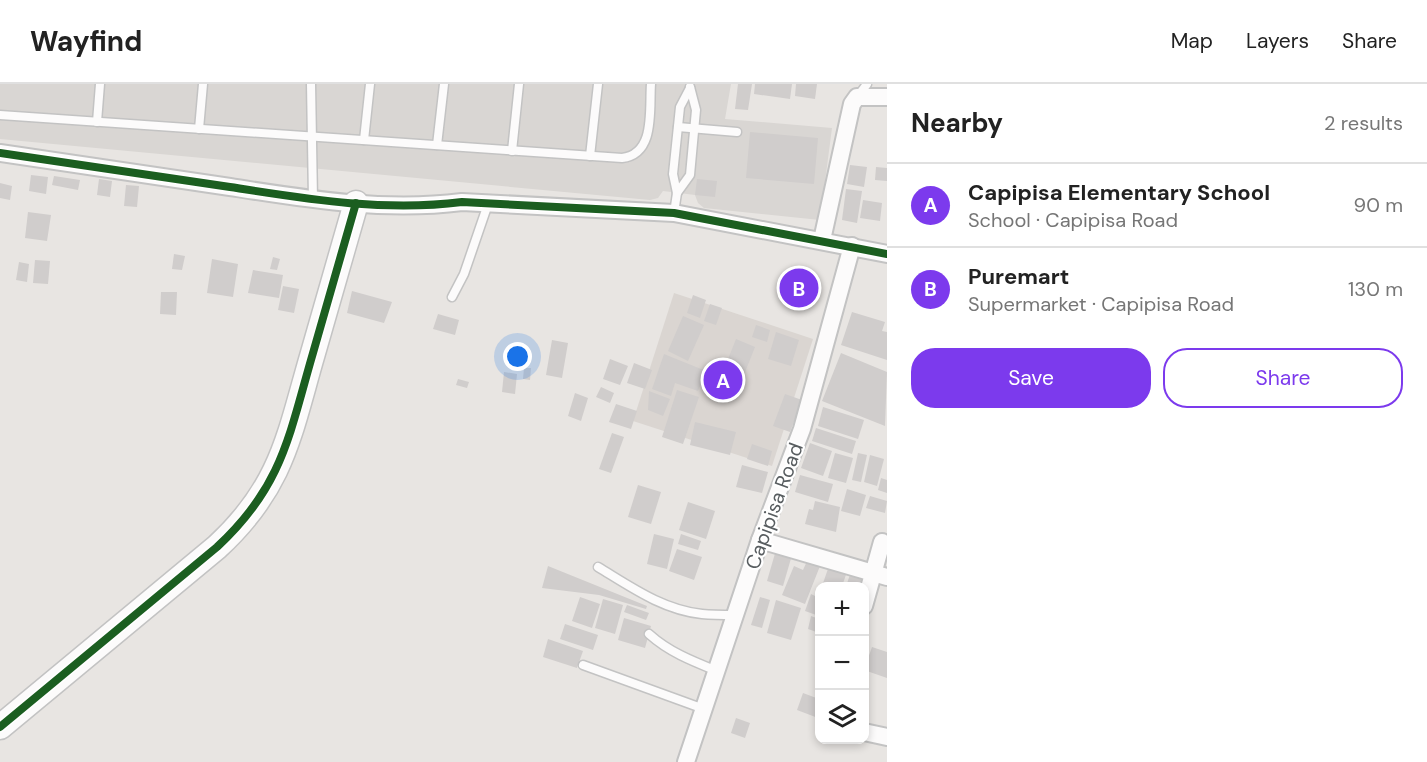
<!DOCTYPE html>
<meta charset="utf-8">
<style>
:root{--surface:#fff;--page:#f6f6f6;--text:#222;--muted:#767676;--line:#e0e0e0;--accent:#7c3aed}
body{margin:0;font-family:"DM Sans",sans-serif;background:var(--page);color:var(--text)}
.controls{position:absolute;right:18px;bottom:18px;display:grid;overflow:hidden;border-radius:12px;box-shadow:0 3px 9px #0003}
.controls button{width:54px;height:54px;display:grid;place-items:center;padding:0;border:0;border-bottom:2px solid var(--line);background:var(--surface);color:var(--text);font:30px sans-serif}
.you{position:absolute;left:518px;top:273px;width:21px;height:21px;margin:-15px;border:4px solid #fff;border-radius:50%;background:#1a73e8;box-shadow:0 0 0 9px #1a73e833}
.badge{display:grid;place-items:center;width:39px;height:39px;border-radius:50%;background:var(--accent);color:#fff;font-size:20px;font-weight:700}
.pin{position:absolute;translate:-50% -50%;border:3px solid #fff;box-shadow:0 2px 6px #0006}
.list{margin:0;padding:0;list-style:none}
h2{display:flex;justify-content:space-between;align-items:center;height:78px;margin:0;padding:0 24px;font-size:26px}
h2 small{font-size:20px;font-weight:400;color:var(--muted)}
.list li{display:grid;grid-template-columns:39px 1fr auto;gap:18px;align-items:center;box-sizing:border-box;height:84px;padding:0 24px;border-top:2px solid var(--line)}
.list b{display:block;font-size:22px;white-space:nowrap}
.list p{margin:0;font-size:20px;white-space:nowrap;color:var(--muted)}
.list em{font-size:20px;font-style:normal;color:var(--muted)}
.actions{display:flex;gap:12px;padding:18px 24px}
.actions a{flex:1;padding:14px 0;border:2px solid var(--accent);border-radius:24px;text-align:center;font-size:21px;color:var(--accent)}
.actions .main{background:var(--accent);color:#fff}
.icon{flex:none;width:33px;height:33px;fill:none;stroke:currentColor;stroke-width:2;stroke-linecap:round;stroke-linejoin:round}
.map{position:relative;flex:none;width:887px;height:678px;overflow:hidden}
header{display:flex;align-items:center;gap:36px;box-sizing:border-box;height:84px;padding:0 30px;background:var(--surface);border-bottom:2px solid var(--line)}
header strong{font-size:28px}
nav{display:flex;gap:33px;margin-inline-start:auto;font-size:21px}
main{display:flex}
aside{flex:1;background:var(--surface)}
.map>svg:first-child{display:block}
.industrial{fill:#d9d6d3}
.education{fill:#dad5d1}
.building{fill:#d0cdcc}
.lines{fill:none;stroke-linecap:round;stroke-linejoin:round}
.lane-casing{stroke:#c3c3c3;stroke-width:11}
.street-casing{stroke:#c3c3c3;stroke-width:20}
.secondary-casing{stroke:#c3c3c3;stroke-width:27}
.lane{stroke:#fcfbfb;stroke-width:8}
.street{stroke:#fcfbfb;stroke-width:16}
.secondary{stroke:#fcfbfb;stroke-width:24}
.cycleway-casing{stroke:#fff;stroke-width:11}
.cycleway{stroke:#1b5e20;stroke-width:8}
.labels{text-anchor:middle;stroke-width:4.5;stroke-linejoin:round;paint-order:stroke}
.street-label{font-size:20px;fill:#585d60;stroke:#fff}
</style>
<header>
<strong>Wayfind</strong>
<nav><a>Map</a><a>Layers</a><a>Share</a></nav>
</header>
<main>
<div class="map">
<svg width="887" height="678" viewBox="0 0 887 678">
<rect width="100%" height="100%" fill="#e8e5e2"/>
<polygon class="industrial" points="0,0 731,0 725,35 832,44 820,136 704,124 698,119 695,111 663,107 658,114 650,116 0,55"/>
<polygon class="education" points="674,209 813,255 772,382 633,337"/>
<g class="building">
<polygon points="738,0 752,0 748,26 735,25"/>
<polygon points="755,0 792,0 790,15 754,10"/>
<polygon points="796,0 817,0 815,15 795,12"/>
<polygon points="750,48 818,54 814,100 746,94"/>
<polygon points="850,81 867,83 864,103 847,100"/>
<polygon points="876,83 887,84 887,97 875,96"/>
<polygon points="31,91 48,93 46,110 29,107"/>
<polygon points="54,92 80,96 78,106 52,101"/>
<polygon points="99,95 112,97 110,113 97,111"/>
<polygon points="697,95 717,97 715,113 695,111"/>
<polygon points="0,99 12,102 10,116 0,114"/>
<polygon points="126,101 139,102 137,123 124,122"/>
<polygon points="846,105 862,107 857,139 842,136"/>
<polygon points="863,116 882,119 880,137 860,134"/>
<polygon points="28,128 51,131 47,157 25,154"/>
<polygon points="174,170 185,172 182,186 172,185"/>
<polygon points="273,173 280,175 277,186 270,185"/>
<polygon points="212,175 238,180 233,213 207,209"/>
<polygon points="35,176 50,177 48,200 33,199"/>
<polygon points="19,178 29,180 27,198 16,196"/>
<polygon points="253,186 283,191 279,214 248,209"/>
<polygon points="283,202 299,205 294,229 278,226"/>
<polygon points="352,207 392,218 384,239 347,229"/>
<polygon points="161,208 177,208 176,231 160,230"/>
<polygon points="693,211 706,216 700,234 687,229"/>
<polygon points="710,220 722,224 716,241 704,237"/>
<polygon points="852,228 885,238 882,247 887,248 887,276 841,261"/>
<polygon points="438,230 459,236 455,251 433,245"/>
<polygon points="683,232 704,241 688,277 668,267"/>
<polygon points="756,241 770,246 767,258 752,253"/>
<polygon points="776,248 799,256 791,282 768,275"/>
<polygon points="736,255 755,263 738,306 719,298"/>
<polygon points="552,256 568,259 562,294 546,291"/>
<polygon points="841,269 887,288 885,342 822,317"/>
<polygon points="664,270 706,287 698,307 675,299 671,312 652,305"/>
<polygon points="610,275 628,282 620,301 603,295"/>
<polygon points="634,279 652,286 645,305 627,299"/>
<polygon points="524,284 531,284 530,296 523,295"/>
<polygon points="504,288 517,290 515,310 502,308"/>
<polygon points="458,295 469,298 467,304 456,301"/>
<polygon points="601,303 614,309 610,319 596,313"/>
<polygon points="677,306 699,313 683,360 662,353"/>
<polygon points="649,307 670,315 663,332 648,326"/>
<polygon points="575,309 588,314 581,337 568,332"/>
<polygon points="785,310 802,316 790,348 773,342"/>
<polygon points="616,320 637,327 631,345 609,338"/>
<polygon points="823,323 864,336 858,355 818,342"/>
<polygon points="695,338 736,348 730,371 690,361"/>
<polygon points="816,344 856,357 852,370 812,357"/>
<polygon points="612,349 624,353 611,389 599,385"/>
<polygon points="810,359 832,367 823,392 801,384"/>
<polygon points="752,360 772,367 768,382 747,375"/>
<polygon points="835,369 853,374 846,399 828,394"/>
<polygon points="858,369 867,371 861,398 852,396"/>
<polygon points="870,371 884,375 877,402 864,398"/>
<polygon points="742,381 768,388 762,409 736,403"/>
<polygon points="800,391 833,400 828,418 795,408"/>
<polygon points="881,394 887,396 887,409 878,406"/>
<polygon points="638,401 661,408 651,440 628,433"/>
<polygon points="847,405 866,411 860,432 841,427"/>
<polygon points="870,412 887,417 885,429 866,424"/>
<polygon points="815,417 840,423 836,448 805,440 809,425 813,426"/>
<polygon points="688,418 715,427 706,455 679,446"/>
<polygon points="654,450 674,455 667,485 647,480"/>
<polygon points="681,450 701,457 698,466 678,460"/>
<polygon points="677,465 702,473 694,496 669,487"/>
<polygon points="776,466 792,471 783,502 767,497"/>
<polygon points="808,475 820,482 805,520 782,511 794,482 803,486"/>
<polygon points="548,482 647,522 646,525 599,511 542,504"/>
<polygon points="829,482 847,488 842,502 822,502"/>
<polygon points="851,488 870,494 864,502 846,502"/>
<polygon points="811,510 819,514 819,532 805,527"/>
<polygon points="580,513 600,520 592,544 572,537"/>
<polygon points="760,513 770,516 762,544 751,541"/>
<polygon points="603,515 623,521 615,550 595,544"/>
<polygon points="776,516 801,524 791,556 767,549"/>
<polygon points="627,521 649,529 646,536 624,528"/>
<polygon points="811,532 819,535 819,549 808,545"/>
<polygon points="624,534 651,542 645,564 618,556"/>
<polygon points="565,540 598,551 593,566 560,555"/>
<polygon points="548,555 583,567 577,584 543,573"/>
<polygon points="872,563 887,568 887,594 864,586"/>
<polygon points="803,609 819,615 818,634 797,626"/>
<polygon points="736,634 750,639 745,654 731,649"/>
</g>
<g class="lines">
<defs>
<g id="lane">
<polyline points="311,0 313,115"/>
<polyline points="858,12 867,0"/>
<path d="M0 31 622 74C656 70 649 25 651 0"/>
<polyline points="97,38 100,0"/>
<polyline points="678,43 737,48"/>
<polyline points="199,45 203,0"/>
<polyline points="364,56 370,0"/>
<polyline points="437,61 444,0"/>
<polyline points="512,67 519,0"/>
<polyline points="590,72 598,0"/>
<polyline points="677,109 690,91 696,26 690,3"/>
<polyline points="674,129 677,109 673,90 680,23 690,4"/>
<polyline points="452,213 464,190 488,120"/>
<path d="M598 483C631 503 663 526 702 530 713 531 724 531 735 531"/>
<path d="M649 550C669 568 692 577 717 587"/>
<polyline points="583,581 704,625"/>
</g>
<g id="street">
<path d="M0 69C77 81 154 92 230 103 307 115 384 128 462 118L674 129 887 170"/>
<polyline points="822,156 852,20 857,13 887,13"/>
<polyline points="760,456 887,493"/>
<polyline points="864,522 882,458"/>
<polyline points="864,648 887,653"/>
<polyline points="686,678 760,456 802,345 852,162"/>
</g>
<path id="secondary" d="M0 643 217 463C283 402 289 351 313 269 327 219 342 169 356 119"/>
</defs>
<use href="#lane" class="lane-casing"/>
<use href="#street" class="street-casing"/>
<use href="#secondary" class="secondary-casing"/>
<use href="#lane" class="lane"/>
<use href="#street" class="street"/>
<use href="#secondary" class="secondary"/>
<defs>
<g id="cycleway">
<path d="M0 69C77 81 154 92 230 103 307 115 384 128 462 118L674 129 887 170"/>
<path d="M0 643 217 463C283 402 289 351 313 269 327 219 342 169 356 119"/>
</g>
</defs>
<use href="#cycleway" class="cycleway-casing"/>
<use href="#cycleway" class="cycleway"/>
</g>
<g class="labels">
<g class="street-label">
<text transform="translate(774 422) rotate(-70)" y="7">Capipisa Road</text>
</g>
</g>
</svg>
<div class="controls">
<button>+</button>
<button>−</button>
<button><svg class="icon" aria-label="layers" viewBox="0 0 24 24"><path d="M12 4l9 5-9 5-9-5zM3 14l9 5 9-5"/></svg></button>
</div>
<div class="you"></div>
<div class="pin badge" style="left:723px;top:296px">A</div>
<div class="pin badge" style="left:799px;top:204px">B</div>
</div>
<aside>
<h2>Nearby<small>2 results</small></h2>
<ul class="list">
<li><span class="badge">A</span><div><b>Capipisa Elementary School</b><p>School · Capipisa Road</p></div><em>90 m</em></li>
<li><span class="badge">B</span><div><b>Puremart</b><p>Supermarket · Capipisa Road</p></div><em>130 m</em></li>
</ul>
<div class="actions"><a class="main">Save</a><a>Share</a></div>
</aside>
</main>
